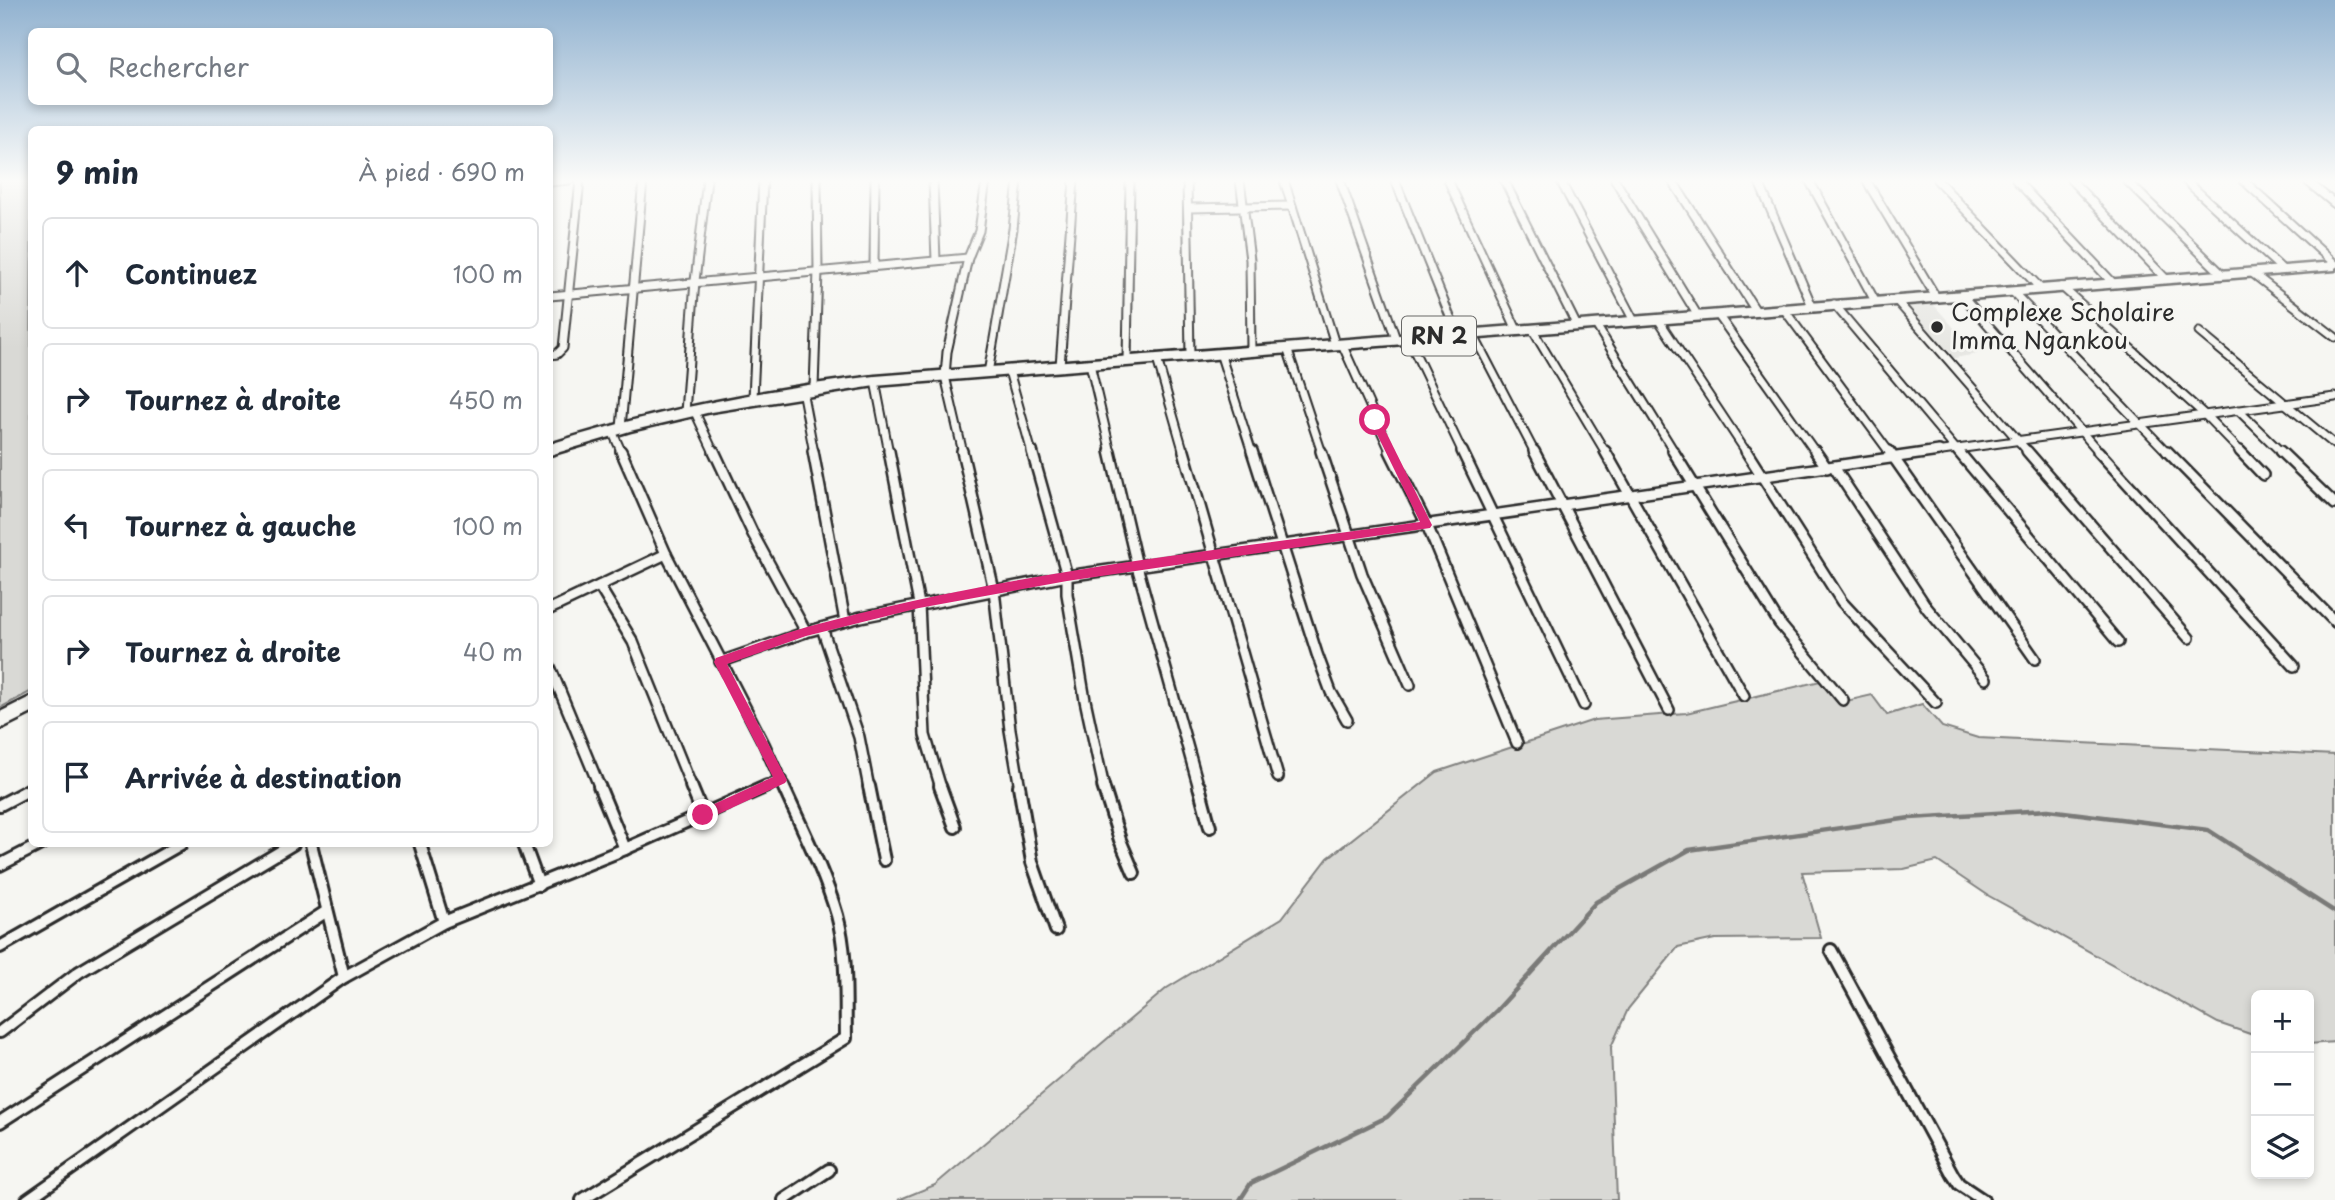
<!DOCTYPE html>
<html lang="fr">
<meta charset="utf-8">
<style>
:root{--surface:#fff;--page:#f2f2f3;--text:#1f2937;--muted:#747a83;--line:#e0e1e3}
body{margin:0;font-family:"Playpen Sans",sans-serif;background:var(--page);color:var(--text)}
.controls{position:absolute;right:21px;bottom:21px;display:grid;overflow:hidden;border-radius:10px;box-shadow:0 4px 10px #0003}
.controls button{width:63px;height:63px;display:grid;place-items:center;padding:0;border:0;border-bottom:2px solid var(--line);background:var(--surface);color:var(--text);font:35px sans-serif}
.stop{position:absolute;width:21px;height:21px;margin:-16px;border:5px solid #db2777;border-radius:50%;background:#fff}
.stop.end{background:#db2777;border-color:#fff;box-shadow:0 2px 7px #0008}
.list{margin:0;padding:0;list-style:none}
h2{display:flex;justify-content:space-between;align-items:center;height:91px;margin:0;padding:0 28px;font-size:30px}
h2 small{font-size:23px;font-weight:400;color:var(--muted)}
.list li{display:grid;grid-template-columns:46px 1fr auto;gap:21px;align-items:center;box-sizing:border-box;height:112px;margin:0 14px 14px;padding:0 14px;border:2px solid var(--line);border-radius:10px}
.list b{display:block;font-size:26px;white-space:nowrap}
.list em{font-size:23px;font-style:normal;color:var(--muted)}
.icon{flex:none;width:38px;height:38px;fill:none;stroke:currentColor;stroke-width:2;stroke-linecap:round;stroke-linejoin:round}
.map{position:relative;flex:none;width:2335px;height:1200px;overflow:hidden}
.search{position:absolute;background:var(--surface);box-shadow:0 4px 10px #0003;left:28px;top:28px;width:525px;height:77px;display:flex;align-items:center;gap:18px;box-sizing:border-box;padding:0 24px;border-radius:10px;color:var(--muted);font-size:26px}
.panel{position:absolute;background:var(--surface);box-shadow:0 4px 10px #0003;left:28px;top:126px;width:525px;height:721px;border-radius:10px}
.map>svg:first-child{display:block}
.built{fill:#e7e7e3}
.green{fill:#d9d9d5;stroke:#828280;stroke-width:2}
.lines{fill:none;stroke-linecap:round;stroke-linejoin:round}
.stream{stroke:#7a7a78;stroke-width:4.5}
.street-far2-casing{stroke:#2b2b2b;stroke-width:11}
.street-far1-casing{stroke:#2b2b2b;stroke-width:14}
.street-casing{stroke:#2b2b2b;stroke-width:16}
.highway-casing{stroke:#2b2b2b;stroke-width:5}
.street-far2{stroke:#f6f6f2;stroke-width:7}
.street-far1{stroke:#f6f6f2;stroke-width:9}
.street{stroke:#f6f6f2;stroke-width:10}
.highway{fill:#f6f6f2;fill-rule:evenodd}
.route{fill:#db2777}
.poi-dot{fill:#2b2b2b;stroke:#f6f6f2;stroke-width:2.5}
.labels{text-anchor:middle;stroke-width:6;stroke-linejoin:round;paint-order:stroke}
.shield{fill:#f6f6f2;stroke:#686867;stroke-width:2}
.shield-label{font-size:23px;font-weight:bold;fill:#2b2b2b}
.poi-label{font-size:24px;fill:#2b2b2b;stroke:#f6f6f2;text-anchor:start}
</style>
<div class="map">
<svg width="2335" height="1200" viewBox="0 0 2335 1200">
<rect width="100%" height="100%" fill="#f6f6f2"/>
<filter id="ink" filterUnits="userSpaceOnUse"><feTurbulence type="fractalNoise" baseFrequency=".0143" numOctaves="2"/><feDisplacementMap in="SourceGraphic" scale="14" xChannelSelector="R" yChannelSelector="G"/><feConvolveMatrix kernelMatrix="1 2 1 2 8 2 1 2 1" color-interpolation-filters="sRGB"/></filter>
<g filter="url(#ink)">
<polygon class="built" points="1927,297 1977,354 1949,359 1896,300"/>
<g class="green">
<polygon points="0,180 31,180 32,691 0,708"/>
<polygon points="1820,681 1838,703 1872,695 1887,715 1922,704 1942,727 1978,738 2335,755 2335,1042 2309,1044 2309,995 2256,995 2256,1036 2218,1023 1989,896 1937,861 1904,869 1802,872 1821,938 1715,939 1678,947 1628,1009 1611,1047 1617,1200 898,1200 935,1185 1167,988 1282,918 1328,858 1437,772 1594,720 1686,713"/>
</g>
<g class="lines">
<polyline class="stream" points="1240,1200 1251,1183 1387,1117 1497,1010 1596,902 1689,850 1910,818 2048,810 2208,830 2335,912"/>
<defs>
<g id="street-far2">
<polyline points="933,180 936,260"/>
<polyline points="1187,180 1190,355"/>
<polyline points="1240,180 1250,260 1251,351"/>
<polyline points="1284,180 1335,344"/>
<polyline points="1340,180 1396,339"/>
<polyline points="1395,180 1457,334"/>
<polyline points="1448,180 1517,330"/>
<polyline points="1504,180 1577,326"/>
<polyline points="1560,180 1634,321"/>
<polyline points="1615,180 1698,316"/>
<polyline points="1672,180 1756,311"/>
<polyline points="1758,180 1812,306"/>
<polyline points="1809,180 1875,301"/>
<polyline points="1866,180 1936,297"/>
<polyline points="1937,180 2041,289"/>
<polyline points="2016,180 2113,283"/>
<polyline points="2071,180 2166,279"/>
<polyline points="2126,180 2222,274"/>
<polyline points="2185,180 2283,270"/>
<polyline points="2243,180 2335,264"/>
<polyline points="2306,180 2335,204"/>
<polyline points="550,182 569,180"/>
<polyline points="1188,208 1292,206"/>
<polyline points="874,265 875,180"/>
<polyline points="2252,273 2335,337"/>
<polyline points="2062,287 2205,415 2242,453"/>
<polyline points="2013,292 2168,453"/>
<polyline points="1962,295 2100,453"/>
<polyline points="550,296 968,258"/>
<polyline points="1896,300 2029,453"/>
<polyline points="1834,304 1959,453"/>
<polyline points="1783,308 1890,453"/>
<polyline points="1718,315 1816,453"/>
<polyline points="1658,319 1747,453"/>
<polyline points="1596,325 1675,453"/>
<polyline points="1532,329 1606,453"/>
<polyline points="2199,332 2335,445"/>
<polyline points="1473,334 1535,453"/>
<polyline points="1408,338 1463,453"/>
<polyline points="1342,344 1391,453"/>
<polyline points="1287,348 1322,453"/>
<polyline points="1220,353 1252,453"/>
<polyline points="550,355 557,354 563,348 580,180"/>
<polyline points="1157,359 1184,453"/>
<polyline points="1127,361 1130,180"/>
<polyline points="1090,364 1111,453"/>
<polyline points="1060,366 1074,180"/>
<polyline points="1009,371 1032,453"/>
<polyline points="988,373 1013,229 1018,180"/>
<polyline points="875,381 889,453"/>
<polyline points="814,388 818,271 817,180"/>
<polyline points="802,390 814,453"/>
<polyline points="753,398 763,180"/>
<polyline points="694,410 714,453"/>
<polyline points="2238,410 2282,453"/>
<polyline points="685,412 695,281 707,180"/>
<polyline points="621,428 643,180"/>
<polyline points="612,431 622,453"/>
<polyline points="963,453 945,376 947,352 968,258 979,231 986,180"/>
<polyline points="1928,453 2335,397"/>
</g>
<g id="street-far1">
<polyline points="621,451 666,554 764,744 784,788"/>
<polyline points="714,451 753,534 806,632"/>
<polyline points="813,451 845,621"/>
<polyline points="889,451 919,604 925,735 941,788"/>
<polyline points="962,451 994,590 1010,730 1020,788"/>
<polyline points="1032,451 1067,576 1067,594 1085,700 1104,788"/>
<polyline points="1110,451 1137,566 1199,788"/>
<polyline points="1184,451 1278,777"/>
<polyline points="1252,451 1317,654 1331,692 1347,720"/>
<polyline points="1321,451 1362,574 1410,685"/>
<polyline points="1390,451 1427,525 1517,743"/>
<polyline points="1462,451 1584,705"/>
<polyline points="1534,451 1669,710"/>
<polyline points="1605,451 1744,696"/>
<polyline points="1673,451 1779,623 1843,700"/>
<polyline points="1746,451 1842,602 1936,703"/>
<polyline points="1815,451 1827,468"/>
<polyline points="1889,451 2035,659"/>
<polyline points="1958,451 2118,642"/>
<polyline points="2027,451 2189,638"/>
<polyline points="2098,451 2294,666"/>
<polyline points="2167,451 2335,622"/>
<polyline points="2240,451 2263,475"/>
<polyline points="2280,451 2335,504"/>
<polyline points="1834,467 1927,608 1986,679"/>
<polyline points="599,586 633,642 692,788"/>
<polyline points="550,609 666,554"/>
<polyline points="822,628 859,737 869,788"/>
<polyline points="720,662 806,632 861,617 1067,576 1939,451"/>
<polyline points="550,667 600,788"/>
<polyline points="763,788 781,780"/>
</g>
<g id="street">
<polyline points="599,786 625,849"/>
<polyline points="691,786 703,815"/>
<polyline points="869,786 884,860"/>
<polyline points="940,786 955,827"/>
<polyline points="1019,786 1032,862 1056,930"/>
<polyline points="1103,786 1120,840 1134,873"/>
<polyline points="1199,786 1210,827"/>
<polyline points="0,805 32,788"/>
<polyline points="311,844 344,977"/>
<polyline points="420,844 444,922"/>
<polyline points="524,844 539,885"/>
<polyline points="0,865 41,844"/>
<polyline points="0,947 181,844"/>
<polyline points="1831,950 1953,1175 1959,1184 1983,1200"/>
<polyline points="0,1032 79,972 293,844"/>
<polyline points="0,1122 327,911"/>
<polyline points="27,1200 344,977 444,922 625,849 767,786"/>
<path d="M582 1200 846 1038C845 997 848 955 837 915 824 871 802 828 783 786"/>
<polyline points="784,1200 829,1170"/>
</g>
<g id="highway">
<path d="M2335 262V270L875 386 711 412 630 431 550 455V444C656 410 764 389 875 376Z"/>
<polygon points="32,696 32,713 0,729 0,712"/>
</g>
</defs>
<use href="#street-far2" class="street-far2-casing"/>
<use href="#street-far1" class="street-far1-casing"/>
<use href="#street" class="street-casing"/>
<use href="#highway" class="highway-casing"/>
<use href="#street-far2" class="street-far2"/>
<use href="#street-far1" class="street-far1"/>
<use href="#street" class="street"/>
<use href="#highway" class="highway"/>
</g>
</g>
<linearGradient id="sky" x2="0" y2="1"><stop stop-color="#91b2d0"/><stop offset="0.52" stop-color="#fbfbf9"/><stop offset="1" stop-color="#fbfbf9" stop-opacity="0"/></linearGradient>
<rect width="2335" height="348" fill="url(#sky)"/>
<path class="route" d="M1375 417 1380 420 1432 525 1430 528 1067 581 919 608 806 636 727 664 787 780 785 783 708 819H699V811L773 777 714 662 716 658C746 648 776 636 807 627 1006 572 1215 551 1420 522L1370 420Z"/>
<circle class="poi-dot" cx="1937" cy="327" r="7"/>
<g class="labels">
<rect class="shield" x="1402" y="316.5" width="74" height="39" rx="5"/>
<g class="shield-label">
<text x="1439" y="344">RN 2</text>
</g>
<g class="poi-label">
<text x="1951" y="321">Complexe Scholaire<tspan x="1951" dy="28">Imma Ngankou</tspan></text>
</g>
</g>
</svg>
<div class="controls">
<button>+</button>
<button>−</button>
<button><svg class="icon" aria-label="layers" viewBox="0 0 24 24"><path d="M12 4l9 5-9 5-9-5zM3 14l9 5 9-5"/></svg></button>
</div>
<div class="stop" style="left:1375px;top:420px"></div>
<div class="stop end" style="left:703px;top:815px"></div>
<div class="search"><svg class="icon" aria-label="search" viewBox="0 0 24 24"><circle cx="10" cy="10" r="6"/><path d="M15 15l6 6"/></svg>Rechercher</div>
<section class="panel">
<h2>9 min<small>À pied · 690 m</small></h2>
<ul class="list">
<li><svg class="icon" aria-label="ahead" viewBox="0 0 24 24"><path d="M12 20V5M6 11l6-6 6 6"/></svg><div><b>Continuez</b></div><em>100 m</em></li>
<li><svg class="icon" aria-label="right" viewBox="0 0 24 24"><path d="M7 20v-9h11M14 6l5 5-5 5"/></svg><div><b>Tournez à droite</b></div><em>450 m</em></li>
<li><svg class="icon" aria-label="left" viewBox="0 0 24 24"><path d="M17 20v-9H6M10 6l-5 5 5 5"/></svg><div><b>Tournez à gauche</b></div><em>100 m</em></li>
<li><svg class="icon" aria-label="right" viewBox="0 0 24 24"><path d="M7 20v-9h11M14 6l5 5-5 5"/></svg><div><b>Tournez à droite</b></div><em>40 m</em></li>
<li><svg class="icon" aria-label="arrive" viewBox="0 0 24 24"><path d="M6 21V4h12l-3 4 3 4H6"/></svg><div><b>Arrivée à destination</b></div></li>
</ul>
</section>
</div>
